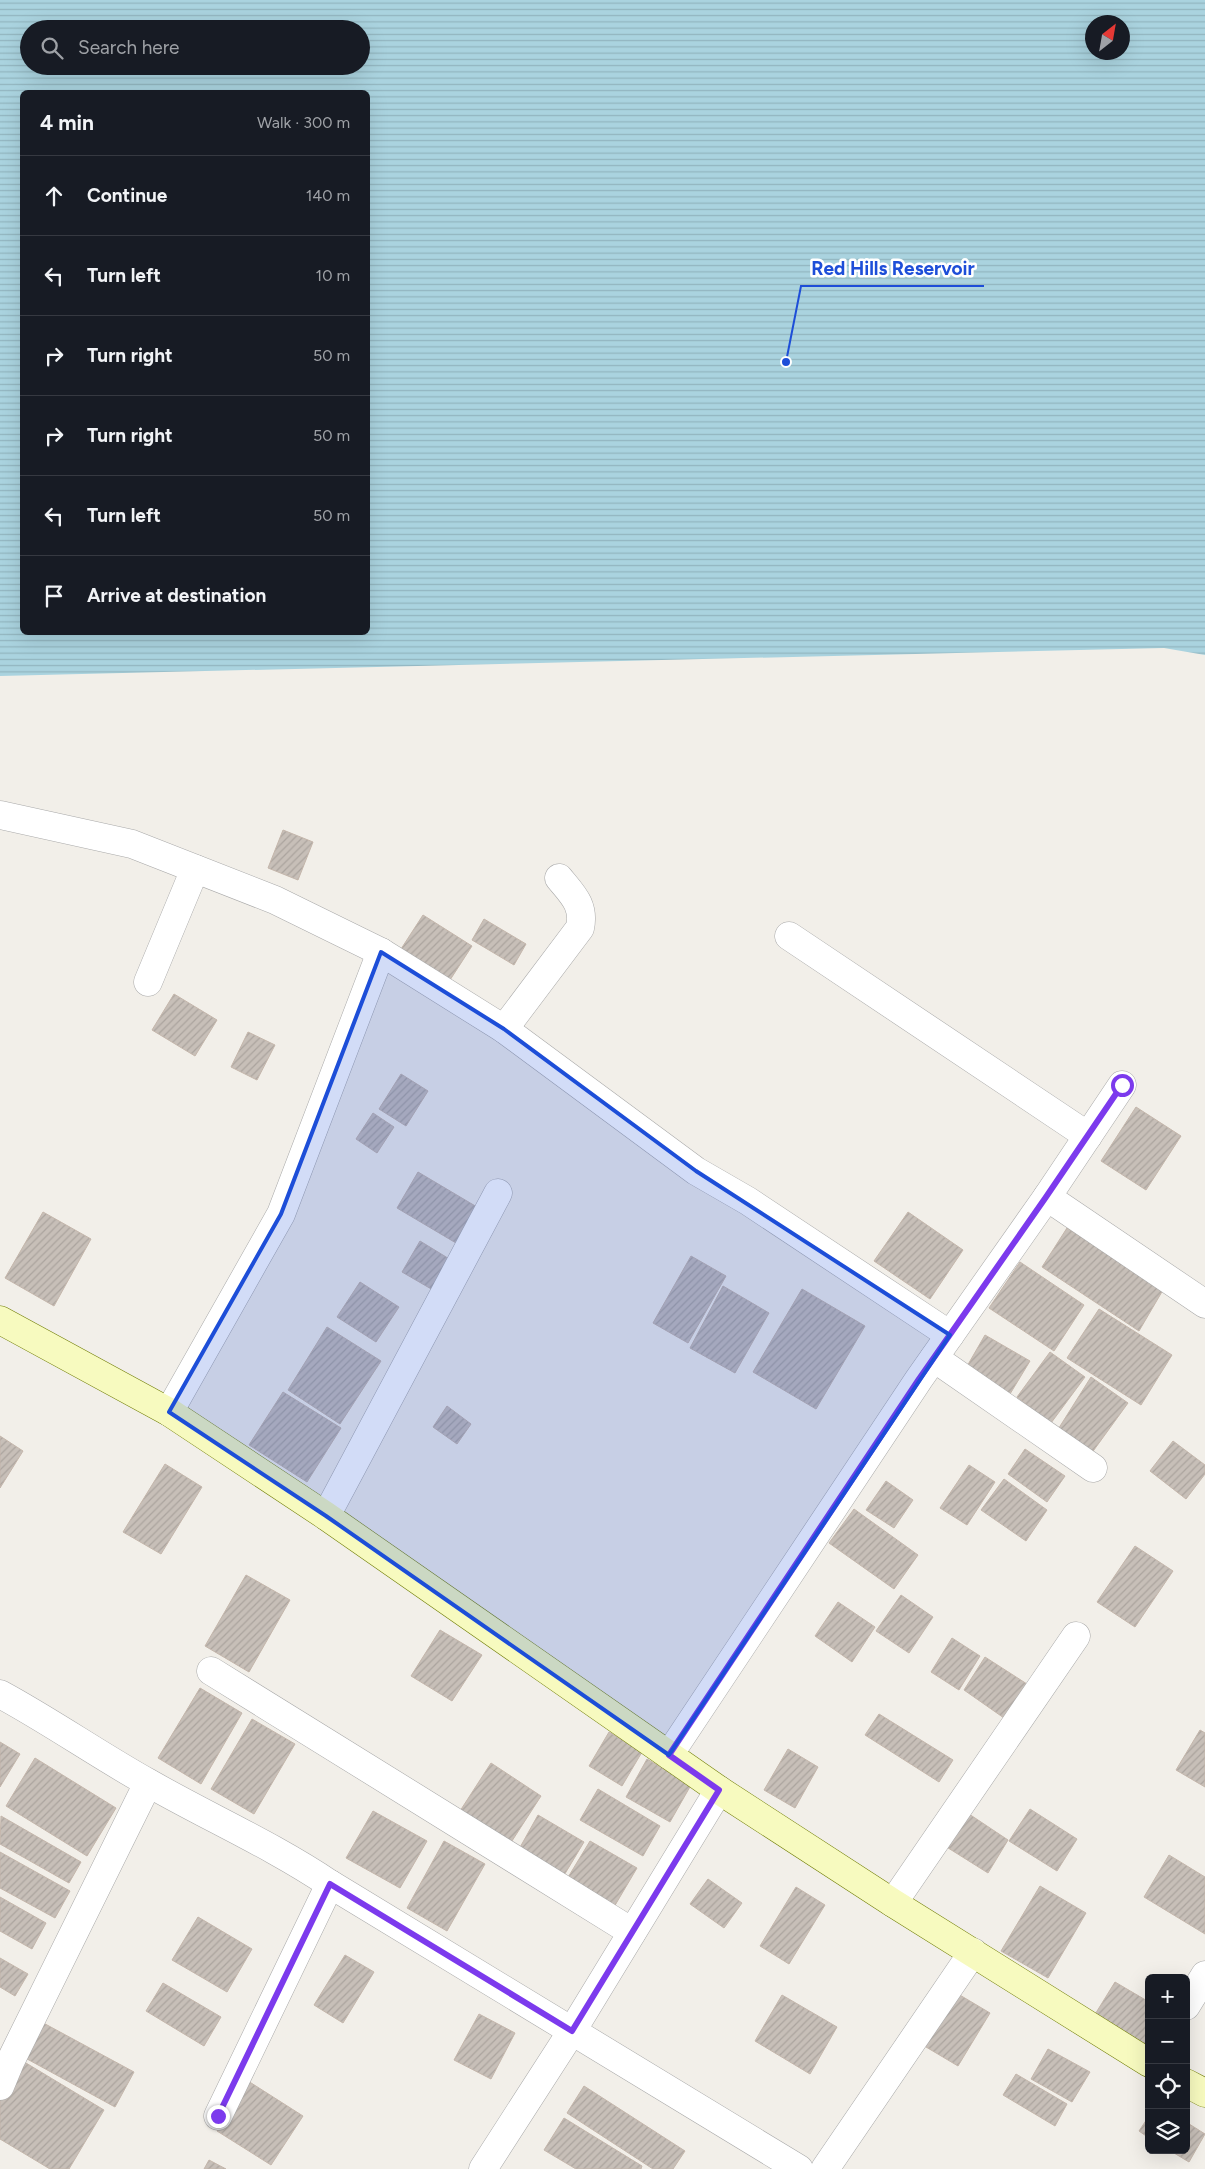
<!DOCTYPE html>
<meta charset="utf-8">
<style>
:root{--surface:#171b24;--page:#20242c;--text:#f1f3f6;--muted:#9ea1a6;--line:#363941}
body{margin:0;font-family:Figtree,sans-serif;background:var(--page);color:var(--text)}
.controls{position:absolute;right:15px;bottom:15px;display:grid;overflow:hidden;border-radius:8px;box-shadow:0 5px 20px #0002}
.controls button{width:45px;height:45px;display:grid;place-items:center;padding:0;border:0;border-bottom:1px solid var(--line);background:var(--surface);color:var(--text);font:25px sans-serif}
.compass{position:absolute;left:1085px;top:15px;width:45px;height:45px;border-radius:50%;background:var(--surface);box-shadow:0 5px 20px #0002;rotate:31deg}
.stop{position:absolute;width:15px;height:15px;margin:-11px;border:4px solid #7c3aed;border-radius:50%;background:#fff}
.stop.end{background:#7c3aed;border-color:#fff;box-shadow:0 1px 5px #0008}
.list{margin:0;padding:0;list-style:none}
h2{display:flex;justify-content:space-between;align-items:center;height:65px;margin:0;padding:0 20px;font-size:21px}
h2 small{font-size:16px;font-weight:400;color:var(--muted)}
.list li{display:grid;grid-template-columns:32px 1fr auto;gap:15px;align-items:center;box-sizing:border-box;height:80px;padding:0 20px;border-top:1px solid var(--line)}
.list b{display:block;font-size:19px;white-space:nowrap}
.list em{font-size:16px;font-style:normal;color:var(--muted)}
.icon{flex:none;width:28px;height:28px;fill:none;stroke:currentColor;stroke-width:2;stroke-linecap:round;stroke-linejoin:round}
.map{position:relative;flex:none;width:1205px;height:2169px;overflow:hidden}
.search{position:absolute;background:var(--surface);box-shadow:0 5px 20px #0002;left:20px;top:20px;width:350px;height:55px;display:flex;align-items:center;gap:12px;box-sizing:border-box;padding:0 18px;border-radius:28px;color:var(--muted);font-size:19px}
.panel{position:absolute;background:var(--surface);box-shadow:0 5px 20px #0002;left:20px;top:90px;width:350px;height:545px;border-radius:8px}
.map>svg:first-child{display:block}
.water{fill:url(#water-rules);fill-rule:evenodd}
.building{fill:url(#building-hatch);stroke:#c4b6ab}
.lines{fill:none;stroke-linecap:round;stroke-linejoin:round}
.street-casing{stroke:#a9a9a9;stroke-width:29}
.secondary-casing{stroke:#707d05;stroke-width:29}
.street{stroke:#fff;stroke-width:28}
.secondary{stroke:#f7fabf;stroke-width:28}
.route{stroke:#7c3aed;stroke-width:6}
.marked{fill:#1d4ed8;fill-opacity:0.2;stroke:#1d4ed8;stroke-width:4;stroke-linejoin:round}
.leader{fill:none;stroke:#1d4ed8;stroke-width:2}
.callout-dot{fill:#1d4ed8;stroke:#fff;stroke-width:2}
.callout-label{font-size:19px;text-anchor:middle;font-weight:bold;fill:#1d4ed8;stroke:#fff;stroke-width:5;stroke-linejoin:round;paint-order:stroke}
</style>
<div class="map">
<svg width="1205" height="2169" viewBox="0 0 1205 2169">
<defs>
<pattern id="water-rules" width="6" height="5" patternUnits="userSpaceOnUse" patternTransform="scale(1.25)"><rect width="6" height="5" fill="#aad3df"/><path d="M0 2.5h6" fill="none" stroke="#92b5bf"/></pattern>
<pattern id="building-hatch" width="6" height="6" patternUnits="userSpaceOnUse" patternTransform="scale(1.25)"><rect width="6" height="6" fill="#c7bfb8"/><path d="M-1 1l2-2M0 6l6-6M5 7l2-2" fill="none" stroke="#aba49e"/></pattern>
</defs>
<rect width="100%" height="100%" fill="#f2efe9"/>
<path class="water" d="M0 0H1205V655L1164 648 0 676ZM1092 22H1122V52H1092ZM29 29H361V66H29ZM22 92H368V632H22Z"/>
<g class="building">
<polygon points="283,830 313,842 298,880 268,868"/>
<polygon points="423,915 472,946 450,980 401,949"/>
<polygon points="484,919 526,944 514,965 472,940"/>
<polygon points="174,994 217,1020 195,1056 152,1030"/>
<polygon points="248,1032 275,1045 257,1080 231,1067"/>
<polygon points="401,1074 428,1091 406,1126 379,1109"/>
<polygon points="1136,1107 1181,1136 1146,1190 1101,1161"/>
<polygon points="373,1113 394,1127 377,1153 356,1139"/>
<polygon points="418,1172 477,1207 456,1243 397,1208"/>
<polygon points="43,1212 91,1239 54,1306 5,1278"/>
<polygon points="908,1212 963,1250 930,1299 874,1261"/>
<polygon points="1067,1228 1163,1290 1139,1331 1042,1267"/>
<polygon points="420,1241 451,1260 433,1290 402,1272"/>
<polygon points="691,1256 726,1276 688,1343 653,1323"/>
<polygon points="1020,1262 1084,1305 1054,1351 989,1308"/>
<polygon points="360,1282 399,1307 376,1342 337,1317"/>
<polygon points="723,1286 769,1313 735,1373 690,1348"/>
<polygon points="802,1289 865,1326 816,1409 753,1372"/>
<polygon points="1099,1309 1172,1355 1141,1405 1067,1358"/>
<polygon points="327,1327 381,1361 340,1424 288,1390"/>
<polygon points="985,1335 1030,1361 1010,1394 966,1368"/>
<polygon points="1050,1352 1085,1377 1051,1423 1017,1397"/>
<polygon points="1091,1377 1128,1403 1091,1454 1057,1431"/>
<polygon points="283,1392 341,1428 307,1482 249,1445"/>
<polygon points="447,1406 471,1424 457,1444 433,1427"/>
<polygon points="0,1436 23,1451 0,1488"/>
<polygon points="1173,1441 1205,1465 1205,1474 1186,1499 1150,1471"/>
<polygon points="1025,1449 1065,1476 1047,1502 1008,1474"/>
<polygon points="165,1464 202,1487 161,1554 123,1532"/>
<polygon points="969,1465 995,1482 967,1525 940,1508"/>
<polygon points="1004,1479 1047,1510 1026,1541 981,1510"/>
<polygon points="886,1481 913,1500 894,1528 866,1510"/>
<polygon points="854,1509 918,1555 894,1589 829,1543"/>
<polygon points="1135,1546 1173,1571 1135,1627 1097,1602"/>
<polygon points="246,1575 290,1600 249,1672 205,1646"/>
<polygon points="901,1595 933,1617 909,1653 876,1631"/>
<polygon points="838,1602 875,1627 852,1662 815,1636"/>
<polygon points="440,1630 482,1655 452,1701 411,1676"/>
<polygon points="952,1638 980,1656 959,1690 931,1672"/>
<polygon points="985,1657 1027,1684 1004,1718 964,1690"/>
<polygon points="200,1688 242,1713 201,1784 158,1758"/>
<polygon points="879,1714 953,1760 939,1782 865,1735"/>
<polygon points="252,1719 295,1744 254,1814 211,1789"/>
<polygon points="1200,1730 1205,1733 1205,1787 1176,1770"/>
<polygon points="609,1732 642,1752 622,1786 589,1766"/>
<polygon points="0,1742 20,1754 0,1787"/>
<polygon points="788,1749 818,1767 795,1808 764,1790"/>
<polygon points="35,1758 116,1808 87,1856 6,1806"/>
<polygon points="647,1759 691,1785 670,1822 626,1797"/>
<polygon points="491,1763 541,1796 510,1844 460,1811"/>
<polygon points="598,1789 660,1826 643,1856 580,1820"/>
<polygon points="1030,1809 1077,1839 1057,1871 1009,1841"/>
<polygon points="373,1811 427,1841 400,1888 346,1858"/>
<polygon points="966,1812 1008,1840 988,1873 945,1846"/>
<polygon points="538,1815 584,1842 563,1877 518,1851"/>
<polygon points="1,1816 81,1862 69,1883 0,1844"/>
<polygon points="444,1841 485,1864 447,1931 407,1908"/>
<polygon points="590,1841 637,1868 614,1907 567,1879"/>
<polygon points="0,1852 70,1891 55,1918 0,1888"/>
<polygon points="1169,1855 1205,1877 1205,1934 1144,1897"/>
<polygon points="708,1879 742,1903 724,1928 690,1904"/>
<polygon points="1040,1886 1086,1913 1048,1978 1001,1951"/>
<polygon points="796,1887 825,1905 789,1964 760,1946"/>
<polygon points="0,1897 46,1923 32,1949 0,1931"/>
<polygon points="198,1917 252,1949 227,1992 172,1960"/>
<polygon points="345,1955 374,1972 343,2023 314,2005"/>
<polygon points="0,1958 28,1974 15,1996 0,1987"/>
<polygon points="1115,1982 1149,2002 1149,2038 1143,2047 1094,2016"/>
<polygon points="163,1983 221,2017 204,2046 146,2011"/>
<polygon points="953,1991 990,2013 958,2066 921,2044"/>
<polygon points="782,1995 837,2027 810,2074 755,2041"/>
<polygon points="479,2014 515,2033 491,2079 454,2060"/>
<polygon points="36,2019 134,2072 115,2107 18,2054"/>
<polygon points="1048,2049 1090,2072 1072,2102 1031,2079"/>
<polygon points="21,2060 104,2110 69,2169 50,2169 0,2139 0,2096"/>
<polygon points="1016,2074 1067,2104 1055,2126 1003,2095"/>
<polygon points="248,2081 303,2116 271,2165 217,2131"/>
<polygon points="584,2086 685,2151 673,2169 653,2169 567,2113"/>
<polygon points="1149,2116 1149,2138 1139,2131"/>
<polygon points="564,2118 642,2166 641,2169 576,2169 544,2150"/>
<polygon points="1186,2122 1205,2134 1189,2162 1169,2150 1186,2150"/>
<polygon points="209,2160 226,2169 204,2169"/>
</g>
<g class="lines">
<defs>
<g id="street">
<polyline points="0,815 132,844 275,900 381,952 504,1029 696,1171 748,1201 950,1335"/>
<polyline points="789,936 1088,1136"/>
<polyline points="148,982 195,869"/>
<path d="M504 1029 580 928C585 905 572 894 559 878"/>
<polyline points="1047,1197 1205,1304"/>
<polyline points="934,1358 1093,1468"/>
<polyline points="169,1412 281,1214 381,952"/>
<polyline points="326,1516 498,1193"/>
<polyline points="211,1671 632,1932"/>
<path d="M0 1694C50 1721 97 1754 147 1782 208 1817 272 1845 330 1884L218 2116"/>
<polyline points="669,1755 919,1379 1047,1197 1122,1085"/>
<polyline points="330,1884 799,2169"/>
<polyline points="893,1903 1076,1636"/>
<polyline points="1186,2006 1205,1975"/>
<polyline points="0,2086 10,2062 148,1783"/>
<polyline points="483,2169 572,2031 719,1790"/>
<polyline points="825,2169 973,1952"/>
</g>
<g id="secondary">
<polyline points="0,1320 169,1412 326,1516 719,1790 893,1903 1149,2063"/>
<polyline points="1186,2083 1205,2093"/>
</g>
</defs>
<use href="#street" class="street-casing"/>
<use href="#secondary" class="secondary-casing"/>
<use href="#street" class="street"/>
<use href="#secondary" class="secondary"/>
</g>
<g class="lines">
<polyline class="route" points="218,2116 330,1884 572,2031 719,1790 669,1755 919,1379 1046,1197 1122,1085"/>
</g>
<path class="marked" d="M381 952 504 1029 696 1171 950 1335 669 1755 326 1516 169 1412 281 1214Z"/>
<path class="leader" d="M786 362L801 286H984"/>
<circle class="callout-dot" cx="786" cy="362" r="5"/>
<g class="callout-label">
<text x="893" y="275">Red Hills Reservoir</text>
</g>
</svg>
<div class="controls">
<button>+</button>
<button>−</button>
<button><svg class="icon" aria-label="locate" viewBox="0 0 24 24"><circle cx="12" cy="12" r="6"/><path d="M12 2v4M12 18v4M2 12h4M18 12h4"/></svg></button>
<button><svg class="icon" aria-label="layers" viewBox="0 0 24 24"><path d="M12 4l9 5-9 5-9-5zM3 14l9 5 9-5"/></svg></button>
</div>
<svg class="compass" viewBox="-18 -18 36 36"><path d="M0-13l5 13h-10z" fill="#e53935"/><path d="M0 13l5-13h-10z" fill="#9ea1a6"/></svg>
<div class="stop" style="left:1122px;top:1085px"></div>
<div class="stop end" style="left:218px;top:2116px"></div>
<div class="search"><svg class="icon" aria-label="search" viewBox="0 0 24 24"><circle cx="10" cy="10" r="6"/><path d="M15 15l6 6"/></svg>Search here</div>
<section class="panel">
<h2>4 min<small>Walk · 300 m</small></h2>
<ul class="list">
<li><svg class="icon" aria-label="ahead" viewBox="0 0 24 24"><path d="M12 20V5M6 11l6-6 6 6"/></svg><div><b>Continue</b></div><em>140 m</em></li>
<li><svg class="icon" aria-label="left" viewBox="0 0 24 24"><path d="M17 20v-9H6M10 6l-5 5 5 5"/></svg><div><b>Turn left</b></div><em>10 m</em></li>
<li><svg class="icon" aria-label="right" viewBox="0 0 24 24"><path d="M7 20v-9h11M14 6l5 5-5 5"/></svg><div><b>Turn right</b></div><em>50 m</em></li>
<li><svg class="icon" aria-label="right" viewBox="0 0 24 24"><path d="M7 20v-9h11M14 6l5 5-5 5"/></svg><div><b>Turn right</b></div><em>50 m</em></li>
<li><svg class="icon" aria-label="left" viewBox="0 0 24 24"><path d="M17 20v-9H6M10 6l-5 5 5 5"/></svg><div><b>Turn left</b></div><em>50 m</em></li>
<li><svg class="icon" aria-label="arrive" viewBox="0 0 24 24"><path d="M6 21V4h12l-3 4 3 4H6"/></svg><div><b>Arrive at destination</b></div></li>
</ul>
</section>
</div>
